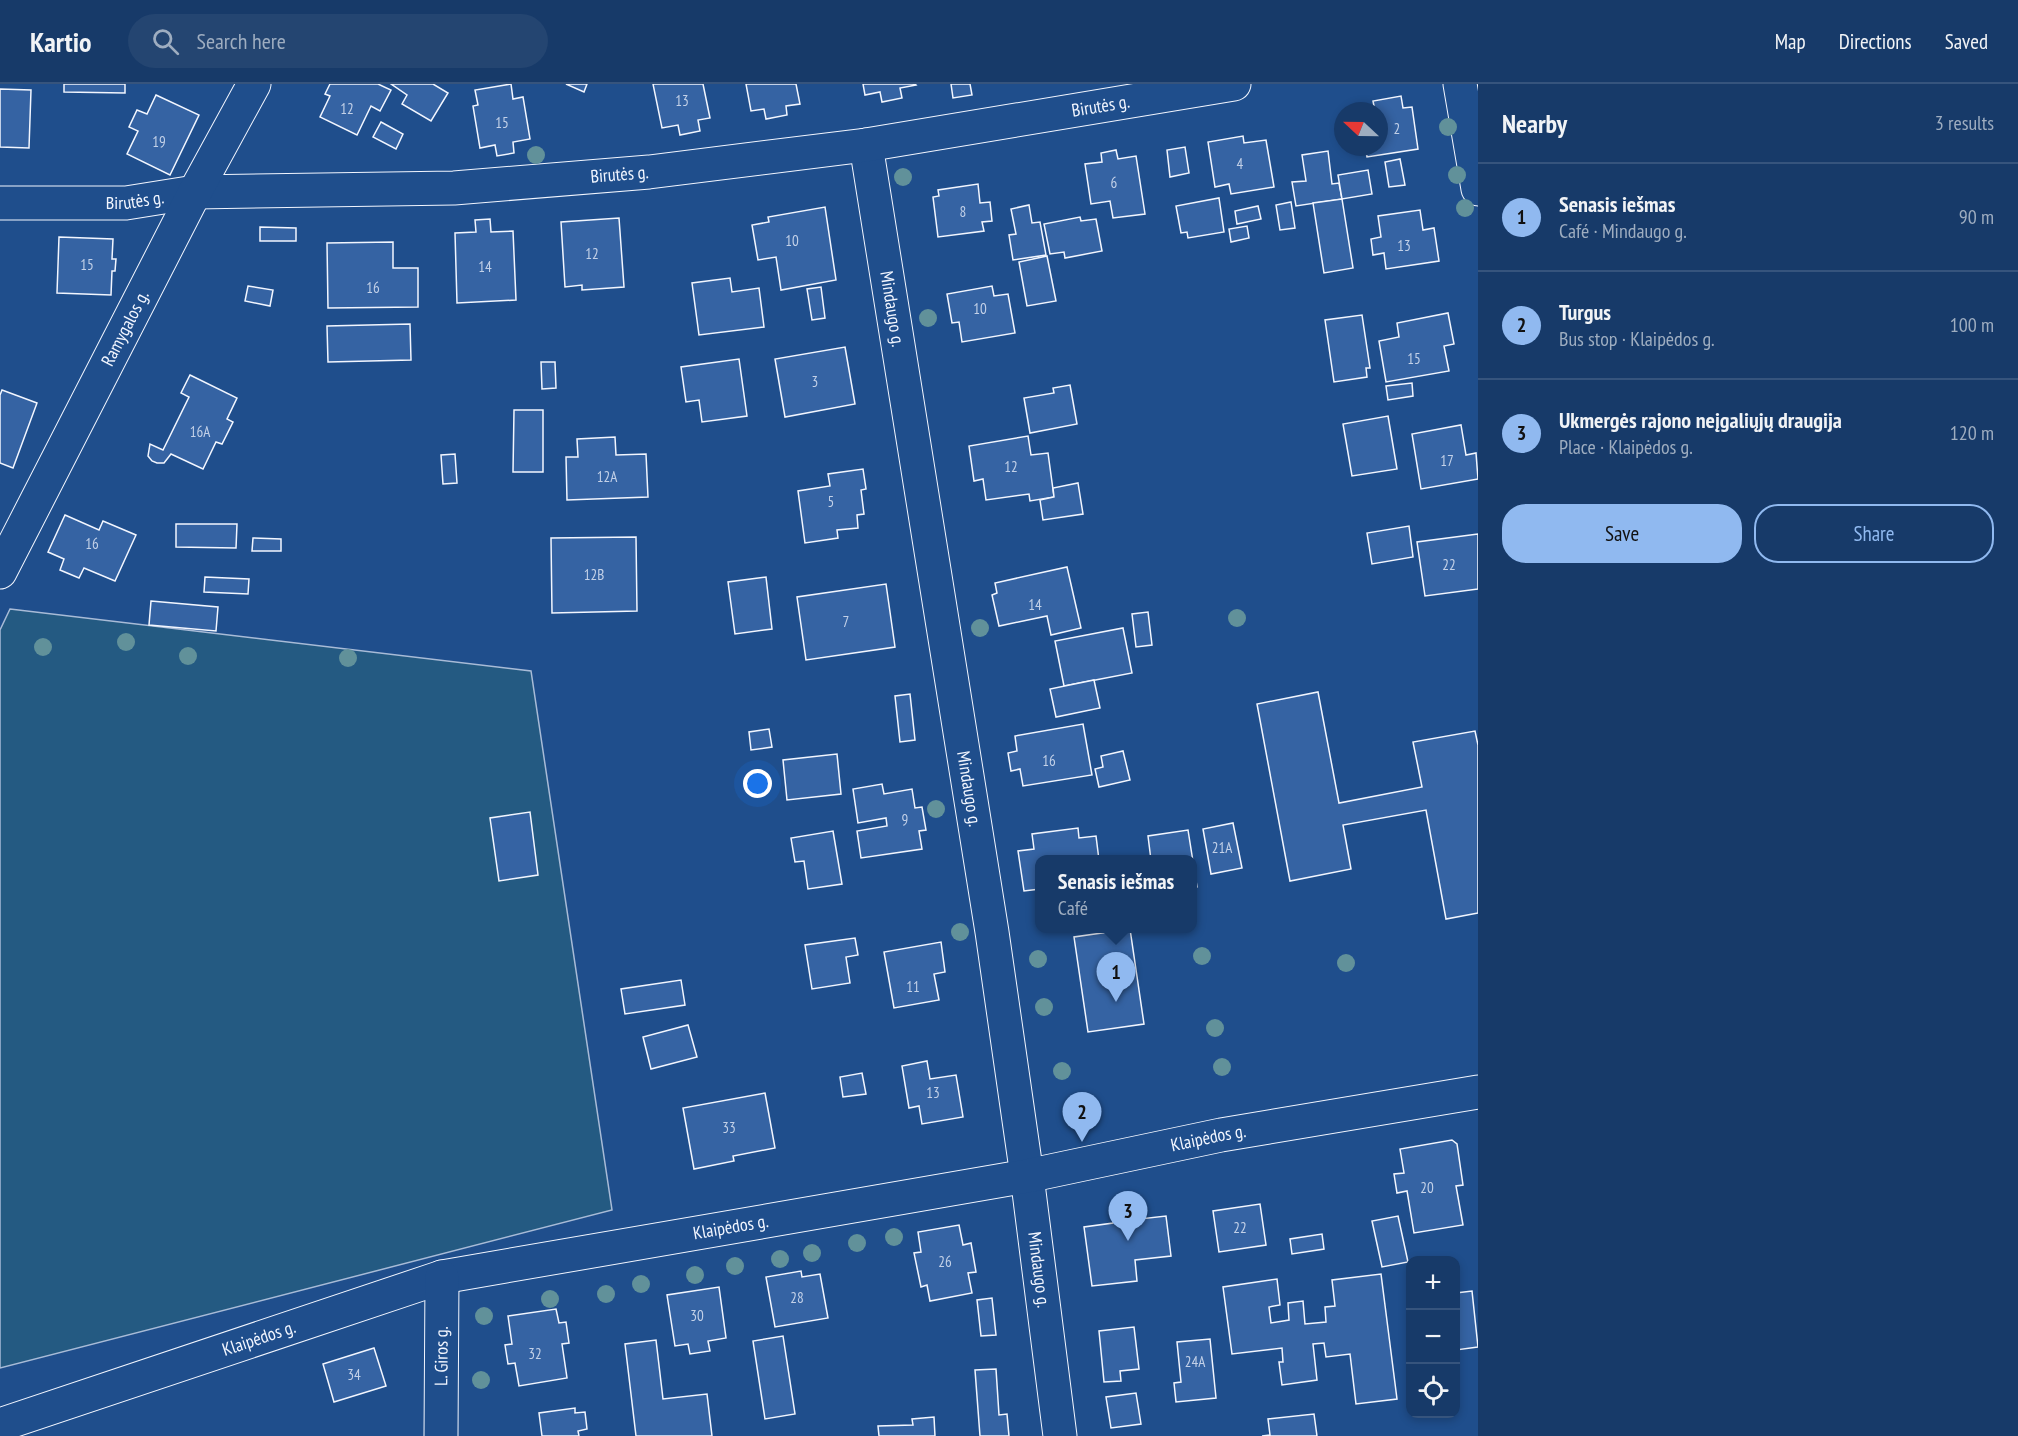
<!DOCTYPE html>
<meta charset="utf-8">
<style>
:root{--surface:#173a69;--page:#244571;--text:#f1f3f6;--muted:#9eadc0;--line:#36547d;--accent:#90b9f0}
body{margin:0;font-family:"PT Sans Narrow",sans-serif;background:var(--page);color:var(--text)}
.controls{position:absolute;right:18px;bottom:18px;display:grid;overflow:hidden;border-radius:12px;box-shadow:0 3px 9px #0003}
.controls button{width:54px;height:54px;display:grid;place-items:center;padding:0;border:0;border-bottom:2px solid var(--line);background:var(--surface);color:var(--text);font:30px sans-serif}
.compass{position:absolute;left:1334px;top:18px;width:54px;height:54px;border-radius:50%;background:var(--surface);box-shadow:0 3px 9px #0003;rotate:292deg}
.you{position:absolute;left:758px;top:700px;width:21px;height:21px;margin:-15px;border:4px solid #fff;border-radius:50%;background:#1a73e8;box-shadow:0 0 0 9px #1a73e833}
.badge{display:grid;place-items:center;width:39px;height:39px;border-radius:50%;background:var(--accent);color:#111;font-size:20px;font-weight:700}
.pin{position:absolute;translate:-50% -50px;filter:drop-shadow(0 2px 3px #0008)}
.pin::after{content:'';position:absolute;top:32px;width:21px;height:18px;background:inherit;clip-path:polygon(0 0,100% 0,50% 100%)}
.popup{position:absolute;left:1035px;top:771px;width:162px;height:78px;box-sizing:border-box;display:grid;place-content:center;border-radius:12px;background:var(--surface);filter:drop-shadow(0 2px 4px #0005);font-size:20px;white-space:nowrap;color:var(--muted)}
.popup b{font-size:22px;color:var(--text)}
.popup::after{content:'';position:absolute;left:50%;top:100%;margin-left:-12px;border:12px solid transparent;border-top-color:var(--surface)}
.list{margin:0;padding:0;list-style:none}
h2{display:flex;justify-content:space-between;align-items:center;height:78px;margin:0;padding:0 24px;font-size:26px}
h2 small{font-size:20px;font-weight:400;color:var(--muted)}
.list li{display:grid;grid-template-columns:39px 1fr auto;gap:18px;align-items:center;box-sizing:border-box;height:108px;padding:0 24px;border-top:2px solid var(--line)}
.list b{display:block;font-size:22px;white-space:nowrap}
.list p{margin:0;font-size:20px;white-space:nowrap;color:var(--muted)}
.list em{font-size:20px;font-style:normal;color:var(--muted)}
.actions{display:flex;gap:12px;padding:18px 24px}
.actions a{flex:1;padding:14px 0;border:2px solid var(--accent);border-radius:24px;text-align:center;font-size:21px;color:var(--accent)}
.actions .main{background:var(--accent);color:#111}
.icon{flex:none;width:33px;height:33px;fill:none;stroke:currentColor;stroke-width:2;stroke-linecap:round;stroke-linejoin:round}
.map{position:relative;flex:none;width:1478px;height:1352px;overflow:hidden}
header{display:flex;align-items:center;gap:36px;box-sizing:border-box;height:84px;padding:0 30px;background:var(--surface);border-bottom:2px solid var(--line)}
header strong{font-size:28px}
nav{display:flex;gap:33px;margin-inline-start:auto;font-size:21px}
.search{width:420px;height:54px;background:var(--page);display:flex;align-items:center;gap:15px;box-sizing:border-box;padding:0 21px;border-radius:33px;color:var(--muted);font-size:22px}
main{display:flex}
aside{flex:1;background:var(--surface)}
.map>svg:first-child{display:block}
.green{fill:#245a82;stroke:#a8bbd7;stroke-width:1.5}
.building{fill:#3563a3;stroke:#f2f6ff;stroke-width:1.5}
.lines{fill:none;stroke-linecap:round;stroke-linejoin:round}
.minor-casing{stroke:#f2f6ff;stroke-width:35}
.major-casing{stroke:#f2f6ff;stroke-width:35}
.minor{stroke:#1f4e8c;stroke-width:33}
.major{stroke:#1f4e8c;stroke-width:33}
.tree{fill:#61919a}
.labels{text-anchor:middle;stroke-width:4.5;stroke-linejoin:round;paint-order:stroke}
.number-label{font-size:15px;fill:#c3d1e8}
.street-label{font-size:18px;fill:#f2f6ff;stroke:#1f4e8c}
</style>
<header>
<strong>Kartio</strong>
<div class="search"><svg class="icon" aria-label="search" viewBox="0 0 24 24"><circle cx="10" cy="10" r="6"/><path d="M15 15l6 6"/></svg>Search here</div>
<nav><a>Map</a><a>Directions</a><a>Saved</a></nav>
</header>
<main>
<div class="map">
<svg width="1478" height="1352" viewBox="0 0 1478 1352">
<rect width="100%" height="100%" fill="#1f4e8c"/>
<polygon class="green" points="10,525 531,587 612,1126 0,1284 0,546"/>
<g class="building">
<polygon points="64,0 125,0 125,9 64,8"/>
<polygon points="330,0 378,0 391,6 380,27 371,22 357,51 320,33 330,12 325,10"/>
<polygon points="391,0 433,0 448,9 431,37 402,20 407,11"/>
<polygon points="511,0 513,15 523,13 530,55 513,58 514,69 497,72 495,61 480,64 473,22 478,21 475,6"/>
<polygon points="566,0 587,0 584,8"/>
<polygon points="653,0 703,0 710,34 698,36 700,47 680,51 678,41 662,44"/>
<polygon points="746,0 796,0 800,20 786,22 787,31 766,35 764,25 751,27"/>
<polygon points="863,0 915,0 916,1 900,4 902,14 882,18 880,8 865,11"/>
<polygon points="951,0 970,0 972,11 953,14"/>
<polygon points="0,5 31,6 29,64 0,63"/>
<polygon points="156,11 199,31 170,91 127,70 138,47 129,43 137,26 147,30"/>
<polygon points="1401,12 1403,24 1412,23 1418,65 1367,73 1365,63 1379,63 1379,27 1375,27 1373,17"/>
<polygon points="381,38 403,50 396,65 373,53"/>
<polygon points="1243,52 1244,59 1266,56 1274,103 1231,110 1229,100 1215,103 1208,58"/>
<polygon points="1185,63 1189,89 1170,93 1167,66"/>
<polygon points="1116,66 1118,75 1136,72 1145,130 1113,134 1110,117 1091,120 1085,80 1102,78 1101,69"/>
<polygon points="1328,67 1332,100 1339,99 1342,115 1296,122 1292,98 1306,97 1302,71"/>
<polygon points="1400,75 1405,101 1389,103 1385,78"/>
<polygon points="1368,86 1372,110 1342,115 1338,91"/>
<polygon points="978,100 980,119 990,118 992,137 982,138 984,147 938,153 933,113 939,112 938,106"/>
<polygon points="1219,114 1224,148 1188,154 1187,148 1181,149 1176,122"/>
<polygon points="1342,115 1353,184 1324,189 1313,119"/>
<polygon points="1291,118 1295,144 1280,146 1276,121"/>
<polygon points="1029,121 1032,139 1040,138 1046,171 1013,176 1009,151 1016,150 1011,125"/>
<polygon points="1258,122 1261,135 1237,140 1235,127"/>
<polygon points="825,123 836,196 781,206 776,173 758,176 752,141 769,138 768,133"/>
<polygon points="1420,126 1423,146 1434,144 1439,177 1386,185 1384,169 1373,171 1371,155 1381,153 1378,132"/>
<polygon points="1080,133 1081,137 1096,135 1102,167 1065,174 1064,168 1050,170 1044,140"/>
<polygon points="619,134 624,203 582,206 582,201 565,203 561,138"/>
<polygon points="490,135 491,148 513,147 516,216 457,219 455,149 476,148 475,136"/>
<polygon points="1247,142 1249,154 1231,158 1229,145"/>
<polygon points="260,143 296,144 296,157 260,157"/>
<polygon points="59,153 113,155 112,175 116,175 115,187 112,187 111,211 57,209"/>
<polygon points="393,158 393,184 418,184 418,223 328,224 327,159"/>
<polygon points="1047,172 1056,217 1027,222 1019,178"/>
<polygon points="730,194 732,208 759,204 764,243 699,251 692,199"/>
<polygon points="248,202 273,206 270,222 245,217"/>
<polygon points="992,202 994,212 1008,210 1015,249 962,258 959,238 952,239 947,210"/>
<polygon points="821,203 825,234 812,236 807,205"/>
<polygon points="1448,229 1454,260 1444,262 1449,287 1386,298 1379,257 1399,253 1397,239"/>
<polygon points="1362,231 1370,284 1366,284 1367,293 1334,298 1325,236"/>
<polygon points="410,240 411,276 328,278 327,242"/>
<polygon points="845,263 855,320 785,333 775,275"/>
<polygon points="739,275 747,332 702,338 699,316 686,318 681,283"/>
<polygon points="541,278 555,278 556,304 542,305"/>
<polygon points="190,291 237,314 227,335 233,338 222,360 216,358 203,385 171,370 164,379 157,379 152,377 148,372 150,360 163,366 189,313 181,309"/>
<polygon points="1412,299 1413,312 1388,316 1386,302"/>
<polygon points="1070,301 1077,340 1030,349 1024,314 1054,309 1053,304"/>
<polygon points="2,306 37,319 13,384 0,379 0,311"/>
<polygon points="514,326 543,326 543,388 513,388"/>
<polygon points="1388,332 1397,385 1352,392 1343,340"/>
<polygon points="1461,341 1466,371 1476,369 1478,395 1421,405 1412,350"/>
<polygon points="1028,352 1031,371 1048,369 1054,413 1030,417 1029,410 986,416 983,395 974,397 969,362"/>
<polygon points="615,353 616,371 646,370 648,413 567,416 566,373 578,373 577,355"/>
<polygon points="455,370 457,399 443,400 441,371"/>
<polygon points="863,385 866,405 861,406 864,430 857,431 858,444 837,446 838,454 805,459 798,407 830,402 828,390"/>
<polygon points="1078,399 1083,430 1043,436 1040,416 1054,413 1053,404"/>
<polygon points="65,431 99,446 103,437 136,451 115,497 84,484 79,494 60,486 64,475 48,468"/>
<polygon points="176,440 237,440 236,464 176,463"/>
<polygon points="1409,442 1413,473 1372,480 1367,449"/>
<polygon points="1478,450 1478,505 1425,512 1417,458"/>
<polygon points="636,453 637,527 552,529 551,454"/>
<polygon points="253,454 281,455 281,467 252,467"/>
<polygon points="1067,483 1081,544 1051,551 1047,532 999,542 992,511 997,509 995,499"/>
<polygon points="205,493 249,495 248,510 204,508"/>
<polygon points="766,493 772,545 735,550 728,498"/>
<polygon points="886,500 895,563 806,576 797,513"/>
<polygon points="151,517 218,523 216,547 149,541"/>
<polygon points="1148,528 1152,561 1136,563 1132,530"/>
<polygon points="1123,544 1132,589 1064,602 1055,557"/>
<polygon points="1094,596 1100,624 1056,633 1050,605"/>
<polygon points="1318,608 1339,719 1422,703 1413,658 1475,647 1478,661 1478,829 1446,835 1426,726 1343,741 1351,785 1290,797 1257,620"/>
<polygon points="910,610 915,656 900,658 895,612"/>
<polygon points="1083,640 1092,691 1023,702 1020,685 1011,687 1008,669 1017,667 1015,652"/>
<polygon points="769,645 772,663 751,666 749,648"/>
<polygon points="1123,667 1130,696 1099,703 1095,685 1103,683 1101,672"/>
<polygon points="837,670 841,710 787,716 783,676"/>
<polygon points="882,700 884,710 912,705 915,724 922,723 926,746 919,747 922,765 861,774 857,747 887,742 886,734 858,739 853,705"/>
<polygon points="530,728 538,791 499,797 490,734"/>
<polygon points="1233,739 1242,784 1211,790 1203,745"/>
<polygon points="1078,744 1079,754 1096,752 1099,776 1040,776 1040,805 1024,807 1018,767 1034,765 1032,750"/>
<polygon points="1188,746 1197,803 1192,804 1192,776 1151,776 1148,752"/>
<polygon points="833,747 842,800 808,805 804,777 795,778 791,754"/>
<polygon points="1130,845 1144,940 1088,948 1074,853"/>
<polygon points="855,854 858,871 846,873 850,899 812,905 805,861"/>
<polygon points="941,858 945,888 934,890 939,916 894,924 884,868"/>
<polygon points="681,896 685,921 625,930 621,905"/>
<polygon points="688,941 697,973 651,985 643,953"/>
<polygon points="927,977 930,995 956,991 963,1033 922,1040 919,1022 909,1024 902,982"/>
<polygon points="862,989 866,1010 843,1013 840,993"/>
<polygon points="765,1009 775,1064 733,1072 734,1077 694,1085 683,1024"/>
<polygon points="1452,1056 1457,1060 1463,1101 1456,1102 1463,1141 1414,1149 1407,1107 1397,1109 1394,1090 1404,1089 1400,1065"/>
<polygon points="1260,1120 1266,1161 1219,1168 1213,1127"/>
<polygon points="1130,1127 1131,1136 1166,1132 1171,1172 1135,1176 1137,1197 1092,1202 1084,1143 1113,1139 1112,1130"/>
<polygon points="1398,1132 1408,1178 1382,1183 1372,1137"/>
<polygon points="959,1141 963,1161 971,1159 976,1188 968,1189 972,1209 930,1217 927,1201 921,1203 914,1169 921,1168 918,1148"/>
<polygon points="1322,1150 1324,1165 1292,1170 1290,1155"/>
<polygon points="801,1187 802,1193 820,1190 828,1234 775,1243 766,1193"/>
<polygon points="1381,1190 1397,1315 1356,1320 1350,1270 1326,1273 1324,1259 1313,1260 1317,1296 1282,1301 1279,1278 1283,1278 1282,1264 1232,1270 1223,1203 1277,1195 1280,1221 1269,1223 1271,1239 1289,1236 1288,1219 1303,1217 1305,1240 1326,1238 1325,1223 1335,1222 1332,1196"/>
<polygon points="719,1203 726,1254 708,1257 710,1267 690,1270 688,1260 675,1262 667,1211"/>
<polygon points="1472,1207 1478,1263 1456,1266 1456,1209"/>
<polygon points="992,1214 996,1251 981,1252 977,1216"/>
<polygon points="556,1225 559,1239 566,1238 569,1259 562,1260 567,1294 519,1302 515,1279 508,1280 505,1261 512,1260 508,1232"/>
<polygon points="1134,1243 1139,1285 1120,1287 1121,1297 1104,1298 1099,1247"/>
<polygon points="783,1252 795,1330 765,1335 753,1257"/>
<polygon points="1210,1255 1216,1314 1176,1318 1174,1299 1181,1298 1177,1258"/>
<polygon points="656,1256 663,1315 707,1310 712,1352 636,1352 625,1260"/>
<polygon points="374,1264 386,1302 334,1318 323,1280"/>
<polygon points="996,1285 999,1331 1007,1330 1009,1352 980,1352 975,1286"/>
<polygon points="1136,1309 1141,1340 1111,1344 1106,1313"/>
<polygon points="575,1324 575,1329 585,1328 587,1345 578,1347 579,1352 542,1352 539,1329"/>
<polygon points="1314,1330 1317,1352 1262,1352 1270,1351 1268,1335"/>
<polygon points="934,1333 935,1352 879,1352 878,1342 913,1341 912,1335"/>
</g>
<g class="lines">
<defs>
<g id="minor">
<polyline points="1460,0 1478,105"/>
<path id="s1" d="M866 61 992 848 1027 1092 1060 1352"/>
<path id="s2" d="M0 119H126L195 108 454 104 649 88 866 61 1234 0"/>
<path id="s3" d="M0 1341 442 1193 1027 1092 1221 1051 1478 1008"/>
<path id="s4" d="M441 1352 442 1193"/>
</g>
<g id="major">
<path id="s5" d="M0 488 195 108 254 0"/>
</g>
</defs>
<use href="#minor" class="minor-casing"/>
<use href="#major" class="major-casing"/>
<use href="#minor" class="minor"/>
<use href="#major" class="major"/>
</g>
<g class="tree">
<circle cx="1448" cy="43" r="9"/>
<circle cx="536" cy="71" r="9"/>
<circle cx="1457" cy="91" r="9"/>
<circle cx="903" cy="93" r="9"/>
<circle cx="1465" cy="124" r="9"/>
<circle cx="928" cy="234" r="9"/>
<circle cx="1237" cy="534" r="9"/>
<circle cx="980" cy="544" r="9"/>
<circle cx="126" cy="558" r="9"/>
<circle cx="43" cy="563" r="9"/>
<circle cx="188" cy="572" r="9"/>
<circle cx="348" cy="574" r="9"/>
<circle cx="936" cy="725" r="9"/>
<circle cx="960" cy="848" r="9"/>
<circle cx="1202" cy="872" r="9"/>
<circle cx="1038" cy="875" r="9"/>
<circle cx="1346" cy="879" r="9"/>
<circle cx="1044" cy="923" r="9"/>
<circle cx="1215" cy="944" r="9"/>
<circle cx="1222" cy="983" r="9"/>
<circle cx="1062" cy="987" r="9"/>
<circle cx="894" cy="1153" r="9"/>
<circle cx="857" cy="1159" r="9"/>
<circle cx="812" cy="1169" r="9"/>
<circle cx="780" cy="1175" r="9"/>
<circle cx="735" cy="1182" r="9"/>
<circle cx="695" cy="1191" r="9"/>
<circle cx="641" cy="1200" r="9"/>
<circle cx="606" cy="1210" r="9"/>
<circle cx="550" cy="1215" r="9"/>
<circle cx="484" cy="1232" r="9"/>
<circle cx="481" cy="1296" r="9"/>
</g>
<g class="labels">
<g class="number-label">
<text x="682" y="22">13</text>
<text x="347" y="30">12</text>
<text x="502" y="44">15</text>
<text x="1397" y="50">2</text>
<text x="159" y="63">19</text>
<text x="1240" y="85">4</text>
<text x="1114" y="104">6</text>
<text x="963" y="133">8</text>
<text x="792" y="162">10</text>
<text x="1404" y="167">13</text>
<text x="592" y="175">12</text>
<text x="87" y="186">15</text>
<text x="485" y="188">14</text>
<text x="373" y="209">16</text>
<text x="980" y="230">10</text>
<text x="1414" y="280">15</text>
<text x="815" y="303">3</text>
<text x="200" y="353">16A</text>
<text x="1447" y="382">17</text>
<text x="1011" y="388">12</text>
<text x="607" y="398">12A</text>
<text x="831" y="423">5</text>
<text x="92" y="465">16</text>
<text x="1449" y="486">22</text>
<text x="594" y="496">12B</text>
<text x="1035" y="526">14</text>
<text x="846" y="543">7</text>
<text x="1049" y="682">16</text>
<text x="905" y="741">9</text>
<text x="1222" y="769">21A</text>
<text x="913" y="908">11</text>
<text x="933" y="1014">13</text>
<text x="729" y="1049">33</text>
<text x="1427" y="1109">20</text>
<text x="1240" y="1149">22</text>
<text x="945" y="1183">26</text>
<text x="797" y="1219">28</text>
<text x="697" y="1237">30</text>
<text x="535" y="1275">32</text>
<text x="1195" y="1283">24A</text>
<text x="354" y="1296">34</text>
</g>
<g class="street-label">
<text dy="6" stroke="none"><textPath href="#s2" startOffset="1107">Birutės g.</textPath></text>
<text dy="6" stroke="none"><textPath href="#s2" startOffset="621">Birutės g.</textPath></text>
<text dy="6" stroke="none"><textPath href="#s2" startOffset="135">Birutės g.</textPath></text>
<text dy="6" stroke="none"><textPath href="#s1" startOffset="166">Mindaugo g.</textPath></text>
<text dy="6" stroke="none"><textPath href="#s5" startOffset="274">Ramygalos g.</textPath></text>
<text dy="6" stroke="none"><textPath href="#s1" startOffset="652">Mindaugo g.</textPath></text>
<text dy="6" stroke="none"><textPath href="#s3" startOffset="1245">Klaipėdos g.</textPath></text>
<text dy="6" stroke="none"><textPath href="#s3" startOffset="759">Klaipėdos g.</textPath></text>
<text dy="6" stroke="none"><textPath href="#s1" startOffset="1138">Mindaugo g.</textPath></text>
<text dy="6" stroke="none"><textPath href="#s3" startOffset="273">Klaipėdos g.</textPath></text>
<text dy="6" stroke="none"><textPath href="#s4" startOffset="80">L. Giros g.</textPath></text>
</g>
</g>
</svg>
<div class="controls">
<button>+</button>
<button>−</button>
<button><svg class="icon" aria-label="locate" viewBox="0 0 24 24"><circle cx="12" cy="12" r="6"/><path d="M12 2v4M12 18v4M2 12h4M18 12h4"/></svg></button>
</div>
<svg class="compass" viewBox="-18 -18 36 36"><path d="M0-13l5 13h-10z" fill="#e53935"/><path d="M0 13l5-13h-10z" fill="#9eadc0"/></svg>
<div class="you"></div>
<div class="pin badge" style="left:1116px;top:918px">1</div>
<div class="popup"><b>Senasis iešmas</b>Café</div>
<div class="pin badge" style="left:1082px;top:1058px">2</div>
<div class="pin badge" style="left:1128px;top:1157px">3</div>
</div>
<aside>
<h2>Nearby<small>3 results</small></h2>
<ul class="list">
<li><span class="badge">1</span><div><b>Senasis iešmas</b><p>Café · Mindaugo g.</p></div><em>90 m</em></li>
<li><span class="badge">2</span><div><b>Turgus</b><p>Bus stop · Klaipėdos g.</p></div><em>100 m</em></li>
<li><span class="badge">3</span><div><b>Ukmergės rajono neįgaliųjų draugija</b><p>Place · Klaipėdos g.</p></div><em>120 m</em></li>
</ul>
<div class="actions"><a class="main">Save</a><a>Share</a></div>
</aside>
</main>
